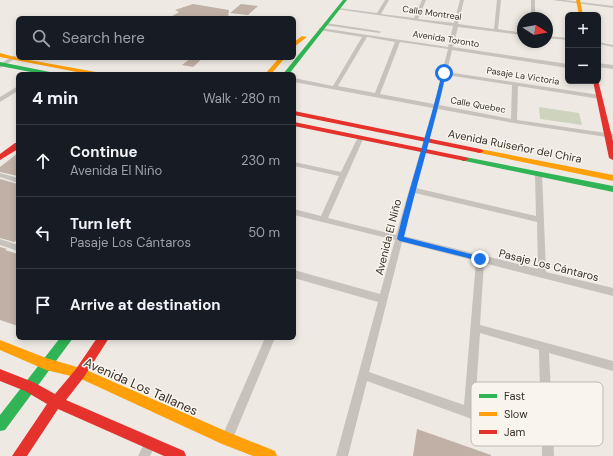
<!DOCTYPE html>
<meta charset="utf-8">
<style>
:root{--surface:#171b24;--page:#20242c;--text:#f1f3f6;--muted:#9ea1a6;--line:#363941}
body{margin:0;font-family:"DM Sans",sans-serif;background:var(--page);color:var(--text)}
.controls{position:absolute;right:12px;top:12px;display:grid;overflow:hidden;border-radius:6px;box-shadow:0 2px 6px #0003}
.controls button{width:36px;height:36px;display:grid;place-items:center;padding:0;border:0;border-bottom:1px solid var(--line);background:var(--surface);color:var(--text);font:20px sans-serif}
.compass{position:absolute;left:517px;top:12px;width:36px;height:36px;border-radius:50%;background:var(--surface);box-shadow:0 2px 6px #0003;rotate:101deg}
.stop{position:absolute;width:12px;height:12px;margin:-9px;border:3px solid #1a73e8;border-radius:50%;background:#fff}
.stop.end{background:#1a73e8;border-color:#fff;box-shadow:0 1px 4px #0008}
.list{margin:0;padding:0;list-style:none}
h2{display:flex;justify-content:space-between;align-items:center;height:52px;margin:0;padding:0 16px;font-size:17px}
h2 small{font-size:13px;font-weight:400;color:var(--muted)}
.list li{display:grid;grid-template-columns:26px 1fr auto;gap:12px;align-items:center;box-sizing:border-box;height:72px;padding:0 16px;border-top:1px solid var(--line)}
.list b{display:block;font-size:15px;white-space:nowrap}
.list p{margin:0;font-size:13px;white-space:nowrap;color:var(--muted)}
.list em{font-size:13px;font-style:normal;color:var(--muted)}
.icon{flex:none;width:22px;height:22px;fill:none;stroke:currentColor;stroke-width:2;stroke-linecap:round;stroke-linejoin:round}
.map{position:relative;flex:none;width:613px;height:456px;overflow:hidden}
.search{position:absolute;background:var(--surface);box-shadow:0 2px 6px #0003;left:16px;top:16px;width:280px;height:44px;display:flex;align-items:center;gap:10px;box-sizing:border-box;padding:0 14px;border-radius:6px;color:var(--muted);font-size:15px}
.panel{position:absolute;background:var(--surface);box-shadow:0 2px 6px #0003;left:16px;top:72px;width:280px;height:268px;border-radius:6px}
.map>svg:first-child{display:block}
.green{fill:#ced3be}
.building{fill:#c1b0a6}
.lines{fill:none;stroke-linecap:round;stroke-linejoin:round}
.street{fill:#c7c2bc;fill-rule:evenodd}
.fast{fill:#30b455;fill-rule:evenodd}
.slow{fill:#ff9f0a;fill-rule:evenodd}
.jam{fill:#e5322d;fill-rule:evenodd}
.route{fill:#1a73e8}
.labels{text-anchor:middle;stroke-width:3;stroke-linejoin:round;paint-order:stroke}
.far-street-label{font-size:9px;fill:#38302a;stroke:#f9f4ec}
.street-label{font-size:11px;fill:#38302a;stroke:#f9f4ec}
.near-street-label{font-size:13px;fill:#38302a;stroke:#f9f4ec}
.key{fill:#f9f4ec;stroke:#bfb9b2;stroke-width:1}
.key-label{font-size:11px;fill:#38302a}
</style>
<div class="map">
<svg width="613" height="456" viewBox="0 0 613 456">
<rect width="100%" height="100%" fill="#eeeae3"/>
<polygon class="green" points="539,107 579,113 582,125 540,119"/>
<g class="building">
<polygon points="193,4 229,10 228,18 169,18 179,12 175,10"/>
<polygon points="241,4 258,6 248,15 230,13"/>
<polygon points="191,58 203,58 193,67 182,65"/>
<polygon points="18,153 18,176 0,172 0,167"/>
<polygon points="0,179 18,184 18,239 14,242 0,238"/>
<polygon points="0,247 7,249 5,250 18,254 18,326 0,320"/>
<polygon points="417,429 491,455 491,456 413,456"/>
</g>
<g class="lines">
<g class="street">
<path d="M385 0H389L381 14 414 18 422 0H426L418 19 454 23 460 0H464L458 24 494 29 497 0H501L498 29 523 33V35L458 27 453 47 568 64V68L452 50 447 72 600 95 603 97 600 99 518 86 517 120 613 134V138L514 123 438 109 416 188 536 216 535 174 536 172H542L546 272 613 288V296L484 263 480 325 613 361V371L549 353 554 456H542V441L469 418 367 381 348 456H336L378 302 294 278V270L380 294 395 240 294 215V209L321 216 339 176 294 166V162L341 172 358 137 359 136H363L364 137 328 218 396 235 433 108 294 82V78L333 86 362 37 319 30V28H321L448 47 453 26 336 9 338 8 377 13ZM367 37 395 42 375 93 338 86ZM400 42 448 49 434 104 380 94ZM446 75 512 85 511 119 439 105ZM415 193 537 222 538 269 404 236ZM402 242 476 261 464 405 369 372ZM480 333 539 350 541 429 475 408Z"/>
<rect x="531" y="0" width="4" height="18"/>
<polygon points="552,0 564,0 613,6 613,8"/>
<polygon points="326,23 379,31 381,32 379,33 324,25 324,24"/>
<polygon points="547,36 568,38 568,40 547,38"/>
<polygon points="598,42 613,45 613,47 598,44"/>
<polygon points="13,56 18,57 0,68 0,64"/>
<polygon points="598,63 613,65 613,69 598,67"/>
<polygon points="18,86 18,91 0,102 0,97"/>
<polygon points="0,173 18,178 18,183 0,177"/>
<polygon points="0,239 18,245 18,251 0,245"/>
<polygon points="265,338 275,338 231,443 227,445 223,443 221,439"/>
<polygon points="150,438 154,440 156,444 150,456 138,456 146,440"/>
</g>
<g class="fast">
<polygon points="343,0 347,0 289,74 283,74"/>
<polygon points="0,62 50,72 53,74 41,74 0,66"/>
<polygon points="462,157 465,157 613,186 613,192 465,161 462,161"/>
<polygon points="60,338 73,338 5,430 0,431 0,415"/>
</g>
<g class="slow">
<polygon points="576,0 580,0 583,15 579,15"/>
<polygon points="302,36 307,37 294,47 294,42"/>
<polygon points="0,53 18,58 96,72 99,74 87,74 0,57"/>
<polygon points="279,58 285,58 271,74 265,74"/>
<polygon points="477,149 480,149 613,175 613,181 480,153 477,153"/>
<polygon points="0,340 46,358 84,369 230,433 275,451 277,456 253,456 222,444 79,378 46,370 0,350"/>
</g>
<g class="jam">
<polygon points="598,80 613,141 613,160 609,158 593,81 598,81"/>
<polygon points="294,111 480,149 484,151 480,153 294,115"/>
<polygon points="294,122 465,157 469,159 465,161 294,126"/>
<polygon points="15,143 18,143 18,149 0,160 0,154"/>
<polygon points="97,338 109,338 84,377 66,400 184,451 186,456 164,456 58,409 27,456 12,456 47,404 25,391 0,381 0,369 33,382 55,394 76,369"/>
</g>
</g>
<path class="route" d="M444 71 446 73C434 128 417 182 404 237L482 257 483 259 480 261 400 241 397 239C410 183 429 129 442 73Z"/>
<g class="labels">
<g class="far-street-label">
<text transform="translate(432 13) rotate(8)" y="3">Calle Montreal</text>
<text transform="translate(446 39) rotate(9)" y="3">Avenida Toronto</text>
<text transform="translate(523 76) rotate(9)" y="3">Pasaje La Victoria</text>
<text transform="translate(478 105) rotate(10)" y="3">Calle Quebec</text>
</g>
<g class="street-label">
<text transform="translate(515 146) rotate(11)" y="4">Avenida Ruiseñor del Chira</text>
<text transform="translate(388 237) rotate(-76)" y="4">Avenida El Niño</text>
<text transform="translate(549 265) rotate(14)" y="4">Pasaje Los Cántaros</text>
</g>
<g class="near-street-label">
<text transform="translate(141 386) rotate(24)" y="5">Avenida Los Tallanes</text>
</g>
</g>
<rect x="471" y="382" width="132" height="64" rx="6" class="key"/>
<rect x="479" y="394" width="18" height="4" fill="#30b455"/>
<rect x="479" y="412" width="18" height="4" fill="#ff9f0a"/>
<rect x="479" y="430" width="18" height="4" fill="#e5322d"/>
<g class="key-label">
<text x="504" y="400">Fast</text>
<text x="504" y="418">Slow</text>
<text x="504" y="436">Jam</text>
</g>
</svg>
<div class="controls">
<button>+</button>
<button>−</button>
</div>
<svg class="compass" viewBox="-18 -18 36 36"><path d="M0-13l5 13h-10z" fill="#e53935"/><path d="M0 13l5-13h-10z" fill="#9ea1a6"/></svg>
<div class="stop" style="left:444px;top:73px"></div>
<div class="stop end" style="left:480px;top:259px"></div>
<div class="search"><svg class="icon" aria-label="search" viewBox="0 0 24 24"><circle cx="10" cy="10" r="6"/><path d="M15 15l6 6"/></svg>Search here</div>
<section class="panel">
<h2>4 min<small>Walk · 280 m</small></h2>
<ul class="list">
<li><svg class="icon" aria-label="ahead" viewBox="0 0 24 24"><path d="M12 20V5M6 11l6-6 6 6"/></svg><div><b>Continue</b><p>Avenida El Niño</p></div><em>230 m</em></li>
<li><svg class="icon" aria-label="left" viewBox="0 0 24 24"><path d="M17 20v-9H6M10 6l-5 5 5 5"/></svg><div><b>Turn left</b><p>Pasaje Los Cántaros</p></div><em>50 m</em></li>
<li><svg class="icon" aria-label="arrive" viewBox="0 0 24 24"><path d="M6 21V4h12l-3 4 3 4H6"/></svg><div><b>Arrive at destination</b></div></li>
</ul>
</section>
</div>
